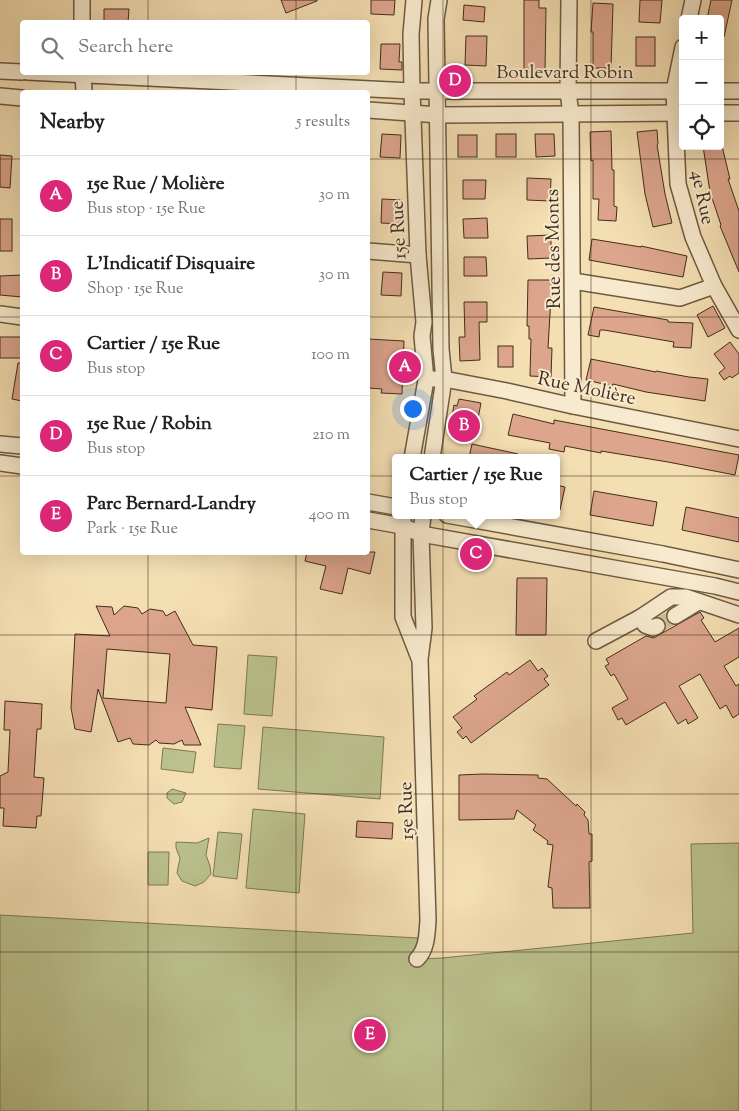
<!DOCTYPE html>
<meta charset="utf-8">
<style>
:root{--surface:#fff;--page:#f2f2f2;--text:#222;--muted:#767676;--line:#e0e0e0;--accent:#db2777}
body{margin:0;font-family:"Sorts Mill Goudy",serif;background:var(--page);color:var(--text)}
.controls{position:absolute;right:15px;top:15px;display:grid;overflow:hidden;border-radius:5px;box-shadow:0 5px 20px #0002}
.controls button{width:45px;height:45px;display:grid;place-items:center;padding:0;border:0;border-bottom:1px solid var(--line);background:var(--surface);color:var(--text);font:25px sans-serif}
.you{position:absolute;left:412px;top:408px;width:18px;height:18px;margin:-12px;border:4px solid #fff;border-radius:50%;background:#1a73e8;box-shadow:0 0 0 8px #1a73e833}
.badge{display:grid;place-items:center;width:32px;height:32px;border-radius:50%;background:var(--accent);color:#fff;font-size:16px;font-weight:700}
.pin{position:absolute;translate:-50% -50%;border:2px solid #fff;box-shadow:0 1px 5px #0006}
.popup{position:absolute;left:392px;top:454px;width:168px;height:65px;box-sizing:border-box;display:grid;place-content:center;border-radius:5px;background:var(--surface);filter:drop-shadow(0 1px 4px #0005);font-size:16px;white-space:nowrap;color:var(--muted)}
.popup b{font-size:19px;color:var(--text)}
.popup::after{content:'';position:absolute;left:50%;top:100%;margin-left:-10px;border:10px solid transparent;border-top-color:var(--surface)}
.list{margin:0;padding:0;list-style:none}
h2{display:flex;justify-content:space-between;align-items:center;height:65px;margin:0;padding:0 20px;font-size:21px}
h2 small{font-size:16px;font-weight:400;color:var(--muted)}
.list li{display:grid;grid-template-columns:32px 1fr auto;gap:15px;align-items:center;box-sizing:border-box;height:80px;padding:0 20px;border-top:1px solid var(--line)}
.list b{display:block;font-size:19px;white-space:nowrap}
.list p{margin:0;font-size:16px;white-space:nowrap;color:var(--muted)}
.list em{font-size:16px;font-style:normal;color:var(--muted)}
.icon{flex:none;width:28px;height:28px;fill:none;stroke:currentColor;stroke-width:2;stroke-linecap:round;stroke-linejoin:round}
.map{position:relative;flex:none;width:739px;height:1111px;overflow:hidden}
.search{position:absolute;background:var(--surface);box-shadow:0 5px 20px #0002;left:20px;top:20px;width:350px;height:55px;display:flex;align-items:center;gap:12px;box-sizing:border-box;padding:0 18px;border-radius:5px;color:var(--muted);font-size:19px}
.panel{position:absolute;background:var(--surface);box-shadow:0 5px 20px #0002;left:20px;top:90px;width:350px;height:465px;border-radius:5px}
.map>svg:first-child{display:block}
.green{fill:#bbc28d;stroke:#7e7854}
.building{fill:#dca58c;stroke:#412e1c;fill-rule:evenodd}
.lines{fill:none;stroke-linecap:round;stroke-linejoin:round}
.minor-tunnel{stroke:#d0bc95;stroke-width:15;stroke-dasharray:15 8;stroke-linecap:butt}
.minor-casing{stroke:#6e5a42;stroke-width:18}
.minor{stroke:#f8eace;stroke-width:15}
.grid{fill:none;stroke:#412e1c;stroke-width:1;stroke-opacity:0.55}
.labels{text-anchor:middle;stroke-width:4;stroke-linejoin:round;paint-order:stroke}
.street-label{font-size:19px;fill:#412e1c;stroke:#f8eace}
</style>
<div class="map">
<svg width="739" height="1111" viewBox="0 0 739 1111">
<rect width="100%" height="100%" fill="#f4dfb3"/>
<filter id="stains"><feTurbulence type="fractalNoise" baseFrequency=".004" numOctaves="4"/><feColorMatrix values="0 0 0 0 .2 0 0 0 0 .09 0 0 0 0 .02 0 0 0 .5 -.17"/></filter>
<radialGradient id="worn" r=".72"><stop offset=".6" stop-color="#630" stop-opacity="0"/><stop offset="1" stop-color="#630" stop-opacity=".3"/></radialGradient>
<g class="green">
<polygon points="248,655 277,657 272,716 244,714"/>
<polygon points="218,724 245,726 241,769 214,767"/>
<polygon points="263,727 384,737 380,799 258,789"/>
<polygon points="163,748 196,752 193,773 161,769"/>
<polygon points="172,789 186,793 182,802 174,804 167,798 167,793"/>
<polygon points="253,809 305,814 299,893 246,888"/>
<polygon points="218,832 242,834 237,879 213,876"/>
<polygon points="209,838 206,855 210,866 211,874 204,882 195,886 182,881 177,873 180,858 176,848 176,842 197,843"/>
<polygon points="739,843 739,1111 0,1111 0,915 418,938 417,959 442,958 693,933 691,844"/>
<polygon points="148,852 169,852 168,885 148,885"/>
</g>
<g class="building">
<polygon points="281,0 317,0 317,1 286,13"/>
<polygon points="371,0 395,0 394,15 371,14"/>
<polygon points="524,0 539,0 539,8 546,8 545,72 524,72"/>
<polygon points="640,0 662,0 660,23 639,22"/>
<polygon points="711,0 732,0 724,37 720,37 720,19 707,19"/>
<polygon points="593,3 613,4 611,68 593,68 593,32 591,32"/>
<polygon points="464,5 485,7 484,22 463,20"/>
<polygon points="104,9 129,9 128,22 104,22"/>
<polygon points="466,36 487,36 486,66 465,65"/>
<rect x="636" y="37" width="19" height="29"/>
<polygon points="381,44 400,44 399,62 402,62 402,70 380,69"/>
<polygon points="657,130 658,144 657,145 665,194 672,223 653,227 645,194 637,132"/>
<polygon points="611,131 612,170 614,170 614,206 617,207 616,221 598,220 599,199 593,199 593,160 591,161 590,132"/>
<polygon points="382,134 401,135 400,158 380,157"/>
<rect x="496" y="134" width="20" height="23"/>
<polygon points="535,134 554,134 555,156 536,157"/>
<rect x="458" y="135" width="19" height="22"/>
<polygon points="703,146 722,146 730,179 728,179 739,211 739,272 720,226 721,225 710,192"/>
<polygon points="0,155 12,156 10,188 0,187"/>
<polygon points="527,178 551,179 550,201 527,200"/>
<polygon points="463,180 486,180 485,199 463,199"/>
<polygon points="382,199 402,200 401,224 381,223"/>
<polygon points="487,218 488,238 464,238 463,219"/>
<rect x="0" y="219" width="12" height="32"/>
<polygon points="551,235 551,258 528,259 527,236"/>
<polygon points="592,239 641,247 641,246 687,256 683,277 589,260"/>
<polygon points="464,257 486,257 487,276 464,276"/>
<polygon points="383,272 402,273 401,296 381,295"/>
<polygon points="22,275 22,297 0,295 0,276"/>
<polygon points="528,280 552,280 548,348 552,348 551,377 530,376 531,339 529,339 529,326 527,326"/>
<polygon points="464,302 487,302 487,322 479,322 480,360 460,361 459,337 465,337"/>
<polygon points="713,306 725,328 708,337 697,315"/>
<polygon points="594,307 668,320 668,322 693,323 691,348 673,347 674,342 604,330 600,330 599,337 588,335"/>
<rect x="0" y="337" width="22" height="21"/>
<polygon points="368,339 404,341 402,394 381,393 382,389 368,388"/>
<polygon points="730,342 739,354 739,373 732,378 730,376 724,380 719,373 725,368 714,354"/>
<rect x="498" y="346" width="15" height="21"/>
<polygon points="591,359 656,372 656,371 689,377 708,379 705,401 646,392 613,384 612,386 586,380"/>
<polygon points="18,363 22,363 22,401 12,399"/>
<polygon points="459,399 481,403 475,434 450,429 454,405 457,406"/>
<polygon points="513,414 554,424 554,420 739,455 735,475 668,462 601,451 601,453 565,446 564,452 549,449 550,443 508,435"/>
<polygon points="472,444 518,454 517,458 469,458"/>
<polygon points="556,485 565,487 560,510 556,510"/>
<polygon points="594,491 657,502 653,526 590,515"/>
<polygon points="686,507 739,518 739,542 682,530"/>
<polygon points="307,552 375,552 370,574 348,568 342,594 320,589 326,566 305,561"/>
<polygon points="517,578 547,578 546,635 516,635"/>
<path d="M96 606 112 607 114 615 124 606 138 608 142 614 150 609 163 611 166 616 175 611 193 645 217 647 212 710 185 707 201 745H184L182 740 174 744 159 743 156 740 149 745 133 744 130 738 118 742 98 689 91 732 75 729 71 708 75 634 110 636ZM107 649 170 654 166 703 103 698Z"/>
<polygon points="700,612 704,618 701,620 715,642 739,628 739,657 724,666 736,686 739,684 739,714 733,718 726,705 720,709 700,674 679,686 698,718 688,724 686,719 678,724 665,702 626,725 622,718 618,720 612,708 628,699 614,674 611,676 605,666 609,664 606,659 646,636 654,638 657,636"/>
<polygon points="530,660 538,671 542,668 548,676 544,679 549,685 471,743 466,736 463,739 457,732 462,728 453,717 477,699 474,696 507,672 509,675"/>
<polygon points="5,701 42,704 41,729 37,729 34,777 44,778 41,816 37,816 36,828 3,826 4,808 0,808 0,776 8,772 10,730 4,730"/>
<polygon points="483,774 538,775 538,778 547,779 576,806 577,804 585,812 584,815 588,820 589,834 592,834 592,861 589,862 590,908 553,908 552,888 548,887 553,845 547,844 548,841 533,830 536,825 517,810 514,819 459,820 459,775"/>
<polygon points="357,821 393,823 392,839 356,837"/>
</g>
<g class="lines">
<polyline class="minor-tunnel" points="657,626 675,616"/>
<defs>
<g id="minor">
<polyline points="82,0 82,22"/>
<polyline points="569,0 568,92 571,114 573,406"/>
<polyline points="689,19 693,0"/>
<polyline points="683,47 674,91 678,184 693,237 714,286 739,330"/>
<polyline points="0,71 22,72"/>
<polyline points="27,72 412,91 683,91"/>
<polyline points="83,72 84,92"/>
<polyline points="720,91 739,91"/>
<polyline points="0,96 22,98"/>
<polyline points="368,110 439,115 683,113"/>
<polyline points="720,113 739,113"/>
<polyline points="368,251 418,255"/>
<polyline points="573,281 680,298 714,286"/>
<polyline points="0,314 22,317"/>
<polyline points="434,379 444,379 507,391 573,406 739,439"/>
<polyline points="0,444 22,446"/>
<polyline points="412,458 426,380 422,336 424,322 418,255 412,91 411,34 414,0"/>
<polyline points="432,458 444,379 441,349 436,19 439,0"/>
<polyline points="0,463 22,466"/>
<polyline points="368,502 396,507"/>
<polyline points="403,515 403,617 419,658"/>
<polyline points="447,515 663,554 739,570"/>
<polyline points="368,520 402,526 421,534 715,586 739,592"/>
<polyline points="675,616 698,602"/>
<polyline points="641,617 645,625 653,628 657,626"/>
<polyline points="596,641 641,617 671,597 686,597 739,615"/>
<path d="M417 959C427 949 427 934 428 920L420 659 424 628 421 534 423 515"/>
</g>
</defs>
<use href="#minor" class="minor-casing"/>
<use href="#minor" class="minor"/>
</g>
<path class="grid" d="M148 0V22M296 0V22M443 0V1111M591 0V1111M148 72V92M296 72V92M0 159H22M368 159H739M0 317H22M368 317H739M0 476H22M368 476H739M148 552V1111M296 552V1111M0 635H739M0 794H739M0 952H739"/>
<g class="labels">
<g class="street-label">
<text x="565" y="78">Boulevard Robin</text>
<text transform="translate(704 197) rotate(78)" y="7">4e Rue</text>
<text transform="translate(397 230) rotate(-93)" y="7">15e Rue</text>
<text transform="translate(552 249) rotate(-91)" y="7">Rue des Monts</text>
<text transform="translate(587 387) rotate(12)" y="7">Rue Molière</text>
<text transform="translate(405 811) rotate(-92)" y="7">15e Rue</text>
</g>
</g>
<rect width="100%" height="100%" filter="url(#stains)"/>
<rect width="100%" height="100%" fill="url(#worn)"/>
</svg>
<div class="controls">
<button>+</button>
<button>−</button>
<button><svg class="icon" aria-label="locate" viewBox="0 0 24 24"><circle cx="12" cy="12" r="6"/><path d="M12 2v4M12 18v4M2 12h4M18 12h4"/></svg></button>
</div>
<div class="you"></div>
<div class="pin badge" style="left:405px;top:367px">A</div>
<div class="pin badge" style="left:464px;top:426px">B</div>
<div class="pin badge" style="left:476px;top:554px">C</div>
<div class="popup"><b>Cartier / 15e Rue</b>Bus stop</div>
<div class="pin badge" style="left:455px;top:81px">D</div>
<div class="pin badge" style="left:370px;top:1035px">E</div>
<div class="search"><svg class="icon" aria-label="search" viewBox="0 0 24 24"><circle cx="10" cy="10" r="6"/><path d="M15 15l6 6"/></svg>Search here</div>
<section class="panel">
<h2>Nearby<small>5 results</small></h2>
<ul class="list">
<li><span class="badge">A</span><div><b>15e Rue / Molière</b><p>Bus stop · 15e Rue</p></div><em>30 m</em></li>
<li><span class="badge">B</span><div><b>L'Indicatif Disquaire</b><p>Shop · 15e Rue</p></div><em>30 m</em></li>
<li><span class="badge">C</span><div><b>Cartier / 15e Rue</b><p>Bus stop</p></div><em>100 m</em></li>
<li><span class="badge">D</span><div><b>15e Rue / Robin</b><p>Bus stop</p></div><em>210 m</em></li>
<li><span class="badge">E</span><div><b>Parc Bernard-Landry</b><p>Park · 15e Rue</p></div><em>400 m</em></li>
</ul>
</section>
</div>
